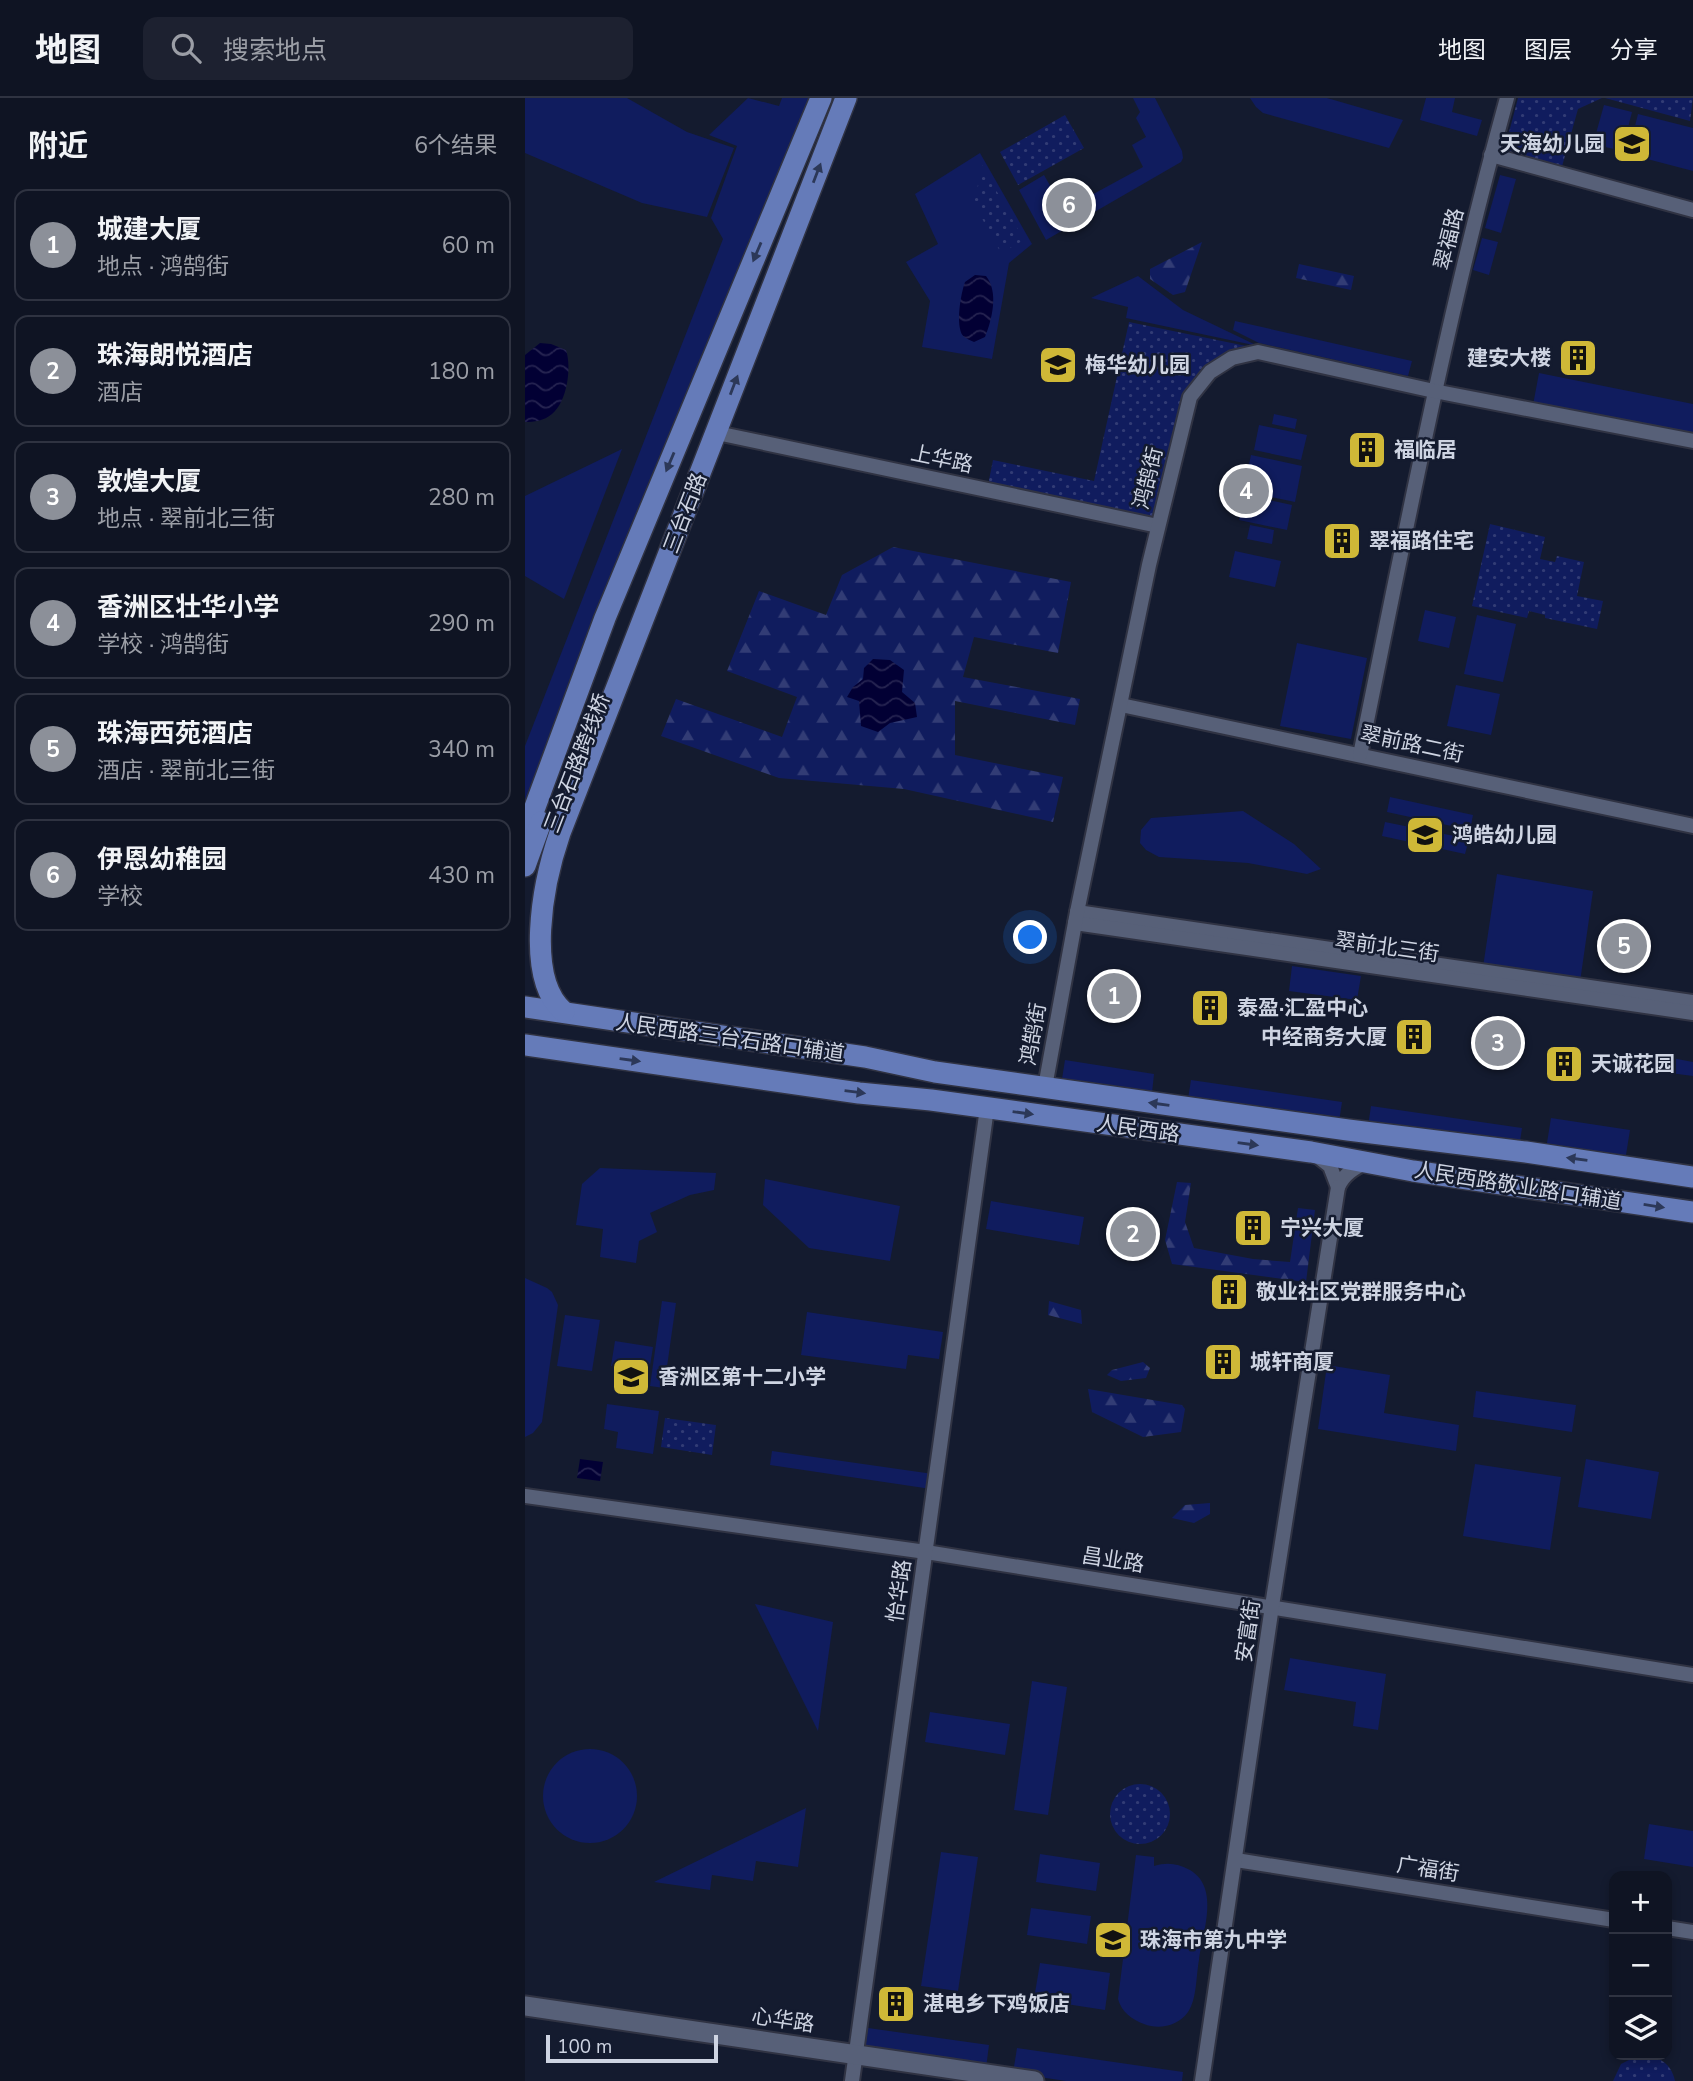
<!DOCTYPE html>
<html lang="zh">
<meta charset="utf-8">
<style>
:root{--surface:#0f1423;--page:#1d2130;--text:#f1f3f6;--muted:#9b9ea6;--line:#2f3341;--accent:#8c9099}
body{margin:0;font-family:"Nunito Sans","Noto Sans SC",sans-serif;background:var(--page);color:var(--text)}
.controls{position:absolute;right:21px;bottom:21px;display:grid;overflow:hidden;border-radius:14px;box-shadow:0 4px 10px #0003}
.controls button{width:63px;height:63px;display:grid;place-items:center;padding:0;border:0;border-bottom:2px solid var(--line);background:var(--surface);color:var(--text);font:35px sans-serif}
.scale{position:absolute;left:21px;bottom:18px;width:172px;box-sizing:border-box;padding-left:7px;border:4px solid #ced4e2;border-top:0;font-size:19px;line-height:24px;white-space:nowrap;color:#ced4e2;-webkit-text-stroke:5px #141b2f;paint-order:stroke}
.you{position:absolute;left:506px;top:840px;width:24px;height:24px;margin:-18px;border:5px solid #fff;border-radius:50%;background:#1a73e8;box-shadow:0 0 0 10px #1a73e833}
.badge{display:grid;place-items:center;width:46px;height:46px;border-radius:50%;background:var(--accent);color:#fff;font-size:23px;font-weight:700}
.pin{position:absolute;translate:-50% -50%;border:4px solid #fff;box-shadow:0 2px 7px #0006}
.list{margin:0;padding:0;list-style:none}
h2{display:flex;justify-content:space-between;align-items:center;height:91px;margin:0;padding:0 28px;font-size:30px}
h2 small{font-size:23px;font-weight:400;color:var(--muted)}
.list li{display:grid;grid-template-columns:46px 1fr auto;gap:21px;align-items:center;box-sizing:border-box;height:112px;margin:0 14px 14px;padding:0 14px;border:2px solid var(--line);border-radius:14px}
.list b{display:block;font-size:26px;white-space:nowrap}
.list p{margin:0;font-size:23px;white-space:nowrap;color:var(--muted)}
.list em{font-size:23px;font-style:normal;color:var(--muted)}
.icon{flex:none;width:38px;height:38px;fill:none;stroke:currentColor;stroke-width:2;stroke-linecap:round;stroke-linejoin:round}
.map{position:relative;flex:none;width:1168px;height:1983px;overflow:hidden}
header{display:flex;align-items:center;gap:42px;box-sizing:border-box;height:98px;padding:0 35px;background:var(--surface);border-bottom:2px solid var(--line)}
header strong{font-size:33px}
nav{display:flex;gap:38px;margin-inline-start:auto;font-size:24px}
.search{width:490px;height:63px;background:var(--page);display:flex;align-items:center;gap:18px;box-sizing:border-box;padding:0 24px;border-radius:14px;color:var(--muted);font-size:26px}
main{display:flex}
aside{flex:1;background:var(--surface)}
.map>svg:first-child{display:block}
.grass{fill:#101c5e}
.forest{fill:url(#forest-firs)}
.park{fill:url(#park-dots)}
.water{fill:url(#water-waves)}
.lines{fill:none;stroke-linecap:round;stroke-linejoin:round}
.street-casing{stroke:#303343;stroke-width:18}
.secondary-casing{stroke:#303343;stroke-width:23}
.primary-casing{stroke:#303343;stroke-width:24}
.street{stroke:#576078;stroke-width:14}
.secondary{stroke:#576078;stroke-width:19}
.primary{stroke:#657bb9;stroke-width:21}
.oneway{fill:#2c3858}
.labels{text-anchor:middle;stroke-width:5;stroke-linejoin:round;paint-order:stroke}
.poi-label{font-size:21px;font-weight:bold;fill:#ced4e2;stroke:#141b2f;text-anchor:start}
.street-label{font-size:21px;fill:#ced4e2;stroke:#141b2f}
</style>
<header>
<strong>地图</strong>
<div class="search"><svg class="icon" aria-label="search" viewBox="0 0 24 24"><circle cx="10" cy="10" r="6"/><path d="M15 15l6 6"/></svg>搜索地点</div>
<nav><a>地图</a><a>图层</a><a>分享</a></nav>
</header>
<main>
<aside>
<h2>附近<small>6个结果</small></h2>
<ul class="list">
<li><span class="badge">1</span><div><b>城建大厦</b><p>地点 · 鸿鹄街</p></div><em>60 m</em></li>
<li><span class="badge">2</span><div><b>珠海朗悦酒店</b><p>酒店</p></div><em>180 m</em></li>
<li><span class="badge">3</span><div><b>敦煌大厦</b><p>地点 · 翠前北三街</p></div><em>280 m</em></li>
<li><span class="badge">4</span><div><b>香洲区壮华小学</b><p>学校 · 鸿鹄街</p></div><em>290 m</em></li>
<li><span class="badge">5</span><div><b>珠海西苑酒店</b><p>酒店 · 翠前北三街</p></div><em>340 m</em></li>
<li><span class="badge">6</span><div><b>伊恩幼稚园</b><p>学校</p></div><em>430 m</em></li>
</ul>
</aside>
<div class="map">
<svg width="1168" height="1983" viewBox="0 0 1168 1983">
<defs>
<pattern id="forest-firs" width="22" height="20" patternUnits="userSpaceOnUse" patternTransform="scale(1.75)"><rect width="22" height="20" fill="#101c5e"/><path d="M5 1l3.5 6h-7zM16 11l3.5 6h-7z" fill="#323c75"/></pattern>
<pattern id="park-dots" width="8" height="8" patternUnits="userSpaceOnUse" patternTransform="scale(1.75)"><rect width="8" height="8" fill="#101c5e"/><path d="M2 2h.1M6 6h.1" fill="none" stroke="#323c75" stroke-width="1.8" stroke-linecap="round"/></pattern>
<pattern id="water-waves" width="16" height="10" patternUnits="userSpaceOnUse" patternTransform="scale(1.75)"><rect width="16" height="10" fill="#020034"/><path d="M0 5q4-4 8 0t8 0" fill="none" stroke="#262451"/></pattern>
</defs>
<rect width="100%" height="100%" fill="#141b2f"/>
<g class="grass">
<polygon points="0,0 102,0 162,34 209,50 182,119 117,105 0,55"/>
<polygon points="223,0 254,8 257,0 295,0 0,723 0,648 198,141 186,120 212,48 184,37"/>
<polygon points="608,0 630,0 657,53 658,60 656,64 521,142 494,92 519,77 539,112 618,69 607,47 621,39 611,20 615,14"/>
<polygon points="725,0 802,0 878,22 864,50 738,15 731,9"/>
<polygon points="901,0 930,0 927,14 957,22 952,38 895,22"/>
<polygon points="1079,7 1107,14 1097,53 1068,46"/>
<polygon points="1113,16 1168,30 1168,73 1103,56"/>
<polygon points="455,55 507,146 484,165 467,261 397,249 405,203 381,164 413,146 390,96"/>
<polygon points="975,77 991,81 976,135 960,130"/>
<polygon points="957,140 973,144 964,177 948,172"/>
<polygon points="613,178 658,212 733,248 601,220 603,209 566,200"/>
<polygon points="710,223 887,263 883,278 734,245 708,232"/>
<polygon points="1014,275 1168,306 1168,339 1008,307"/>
<polygon points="749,316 772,321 770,331 747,326"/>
<polygon points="734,327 782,337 776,362 729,352"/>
<polygon points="97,351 39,501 0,478 0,398"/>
<polygon points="726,357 777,368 770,404 718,393"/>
<polygon points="720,397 767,407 762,432 714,422"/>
<polygon points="725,427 749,432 747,446 722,441"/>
<polygon points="710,453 756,463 750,489 704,479"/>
<polygon points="900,512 931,519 924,550 893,543"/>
<polygon points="952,517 991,526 978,584 939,576"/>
<polygon points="772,545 842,560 826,641 755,628"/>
<polygon points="931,587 975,596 966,637 922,628"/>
<polygon points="865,699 948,717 945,732 862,714"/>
<polygon points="718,713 769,746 796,771 782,776 723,765 634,759 621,752 615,745 616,732 626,720"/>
<polygon points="860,724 944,741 940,756 857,738"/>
<polygon points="972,776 1068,793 1055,884 958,869"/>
<polygon points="767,868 836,878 832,902 764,893"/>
<polygon points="1147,960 1168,964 1168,978 1145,975"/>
<polygon points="540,962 629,976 627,995 537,981"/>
<polygon points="666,982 817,1004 814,1024 663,1001"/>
<polygon points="846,1008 997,1030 994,1050 843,1028"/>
<polygon points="1026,1020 1105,1032 1100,1063 1021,1051"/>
<polygon points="75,1070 191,1075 189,1092 165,1097 125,1115 132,1134 114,1143 111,1165 75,1159 78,1131 51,1127 57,1086"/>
<polygon points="240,1081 375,1108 365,1163 284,1150 238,1107"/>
<polygon points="466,1103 559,1119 554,1147 461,1131"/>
<polygon points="0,1180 22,1190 27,1194 33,1207 17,1324 8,1335 0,1339"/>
<polygon points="137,1203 151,1205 139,1290 125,1288"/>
<polygon points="282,1214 418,1234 414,1261 383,1257 381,1271 276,1257"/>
<polygon points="40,1217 75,1222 67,1273 32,1268"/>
<polygon points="90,1243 128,1249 124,1274 86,1268"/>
<polygon points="802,1267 865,1277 859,1315 934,1327 931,1353 793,1331"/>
<polygon points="951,1293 1051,1307 1047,1334 948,1319"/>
<polygon points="82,1306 134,1313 128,1356 91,1350 93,1334 79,1331"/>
<polygon points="247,1353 408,1376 406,1391 245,1367"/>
<polygon points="1061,1361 1134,1374 1126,1421 1053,1409"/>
<polygon points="950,1366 1036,1379 1025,1452 938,1438"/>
<polygon points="230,1506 308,1524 293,1633"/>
<polygon points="765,1560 861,1576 853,1632 828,1628 831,1604 759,1592"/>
<polygon points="507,1583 542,1589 523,1717 489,1712"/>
<polygon points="405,1614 485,1626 480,1657 400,1644"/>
<circle cx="65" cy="1698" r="47"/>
<polygon points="281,1710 273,1769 231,1763 228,1783 187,1777 185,1792 129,1784"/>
<polygon points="1124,1726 1168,1733 1168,1769 1119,1761"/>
<polygon points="416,1754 453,1759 433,1893 396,1888"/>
<polygon points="515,1756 575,1765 571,1793 511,1784"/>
<path d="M611 1757 629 1759V1768C642 1764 652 1765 665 1772 695 1790 678 1833 674 1862 671 1878 672 1901 663 1914 653 1928 634 1932 619 1926 607 1922 596 1913 593 1901Z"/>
<polygon points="506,1810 566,1818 562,1846 502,1837"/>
<polygon points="515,1865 585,1875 580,1912 509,1901"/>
<polygon points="343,1930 464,1947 461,1970 340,1952"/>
<polygon points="492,1950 658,1974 657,1983 541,1983 488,1975"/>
</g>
<g class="forest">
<polygon points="677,144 660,194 648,197 625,181 625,171"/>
<polygon points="774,166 829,178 826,192 771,180"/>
<polygon points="368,449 546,484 533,555 449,539 438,579 555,601 550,627 430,603 430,657 538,679 528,724 379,691 254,680 136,638 151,601 257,639 272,599 202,573 234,493 301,517 317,477"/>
<polygon points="652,1084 666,1085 660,1124 669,1150 728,1161 765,1164 773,1110 790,1112 781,1184 647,1166 640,1142"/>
<polygon points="524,1203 556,1212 557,1226 523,1217"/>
<polygon points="618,1264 625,1270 621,1280 596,1283 582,1277 587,1272"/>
<polygon points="563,1291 657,1307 660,1311 656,1334 618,1339 567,1314"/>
<polygon points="685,1405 685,1416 669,1425 647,1420 660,1407"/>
</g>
<g class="park">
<polygon points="993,0 1077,0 1053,11 1036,72 978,57"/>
<polygon points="1080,0 1168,0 1165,23"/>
<polygon points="540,17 559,50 493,87 475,54"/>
<polygon points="457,67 499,142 476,155 449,106"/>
<polygon points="604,224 731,250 680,273 658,296 629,421 463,387 468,362 569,383"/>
<polygon points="965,426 1020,439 1015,461 1030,464 1032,458 1059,464 1052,498 1078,503 1072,531 1020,520 1020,517 1004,513 1002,520 947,508"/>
<polygon points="140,1320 191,1327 187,1357 136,1349"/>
<circle cx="615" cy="1716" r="30"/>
<path d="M1114 1957C1132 1957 1146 1964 1150 1983H1088L1096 1966Z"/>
</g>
<g class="water">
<path d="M450 177 461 178C474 194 467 222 460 239L449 244C447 243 440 240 438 238 430 227 436 195 440 184Z"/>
<path d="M15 245 26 246 41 252C47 270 42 304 27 316 19 323 9 324 0 324V257Z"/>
<polygon points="348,561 365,562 379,572 377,594 390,605 392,619 365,625 353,634 336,628 334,603 322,599 328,589 338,581 339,570"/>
<polygon points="55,1361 78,1364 75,1383 52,1380"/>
</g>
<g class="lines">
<defs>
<g id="street">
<polyline points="966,57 1168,112"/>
<polyline points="192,335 633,428"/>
<polyline points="596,607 1168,728"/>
<path d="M835 657C880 437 922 216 982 0"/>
<polyline points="552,814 1168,904"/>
<polyline points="550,825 1168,915"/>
<polyline points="520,989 552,814 624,467 665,299 685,274 707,260 733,254 909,293 1168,343"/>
<path d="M791 1057 805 1068 813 1089C819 1076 829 1070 842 1064"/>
<polyline points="0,1398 401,1454 1168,1577"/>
<polyline points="711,1762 1089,1822"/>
<polyline points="1142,1830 1168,1834"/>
<polyline points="327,1983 462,1010"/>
<polyline points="677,1983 747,1508 813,1089"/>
</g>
<polyline id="secondary" points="0,1908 509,1983"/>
<g id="primary">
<polyline points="0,736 80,520 296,0"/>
<polyline points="0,768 16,724"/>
<polyline points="0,909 340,959 410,974 823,1032 1001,1054 1168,1079"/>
<path d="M39 914C0 881 17 787 35 735L321 0"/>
<polyline points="0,947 334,995 406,1002 786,1054 888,1073 1168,1114"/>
</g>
</defs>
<use href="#street" class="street-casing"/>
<use href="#secondary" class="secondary-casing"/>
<use href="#primary" class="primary-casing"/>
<use href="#street" class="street"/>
<use href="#secondary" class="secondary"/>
<use href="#primary" class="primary"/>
</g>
<defs><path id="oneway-solid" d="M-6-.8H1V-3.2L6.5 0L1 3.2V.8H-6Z" transform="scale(1.75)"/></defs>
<g class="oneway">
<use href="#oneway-solid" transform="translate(292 75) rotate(-69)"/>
<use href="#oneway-solid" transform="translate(232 154) rotate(113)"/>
<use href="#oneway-solid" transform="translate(209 287) rotate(-69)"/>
<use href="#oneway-solid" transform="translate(145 364) rotate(113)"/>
<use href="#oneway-solid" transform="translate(105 962) rotate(8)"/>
<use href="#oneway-solid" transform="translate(330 994) rotate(7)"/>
<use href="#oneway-solid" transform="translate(634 1006) rotate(-172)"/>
<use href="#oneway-solid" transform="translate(498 1015) rotate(8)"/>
<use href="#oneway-solid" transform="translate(723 1046) rotate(8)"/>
<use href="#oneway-solid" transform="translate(1052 1061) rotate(-172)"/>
<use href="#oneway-solid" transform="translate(1129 1108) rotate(9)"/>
</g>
<defs>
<symbol id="school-square" viewBox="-11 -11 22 22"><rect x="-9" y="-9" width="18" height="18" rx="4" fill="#cfb837" stroke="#141b2f"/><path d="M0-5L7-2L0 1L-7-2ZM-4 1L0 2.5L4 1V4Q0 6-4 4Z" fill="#111"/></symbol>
<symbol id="building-square" viewBox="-11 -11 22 22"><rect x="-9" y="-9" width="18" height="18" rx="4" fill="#cfb837" stroke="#141b2f"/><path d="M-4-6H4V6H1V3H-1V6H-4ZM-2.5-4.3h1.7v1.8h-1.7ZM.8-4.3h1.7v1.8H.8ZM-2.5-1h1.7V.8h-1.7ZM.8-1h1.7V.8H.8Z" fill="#111"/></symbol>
</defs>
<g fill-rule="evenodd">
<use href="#school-square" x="1085" y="24" width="44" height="44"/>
<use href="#building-square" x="1031" y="238" width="44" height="44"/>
<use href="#school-square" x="511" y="245" width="44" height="44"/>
<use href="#building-square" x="820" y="330" width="44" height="44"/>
<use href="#building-square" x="795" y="421" width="44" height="44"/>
<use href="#school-square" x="878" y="715" width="44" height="44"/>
<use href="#building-square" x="663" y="888" width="44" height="44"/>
<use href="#building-square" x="867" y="917" width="44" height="44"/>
<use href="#building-square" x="1017" y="944" width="44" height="44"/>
<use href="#building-square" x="706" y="1108" width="44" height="44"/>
<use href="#building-square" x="682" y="1172" width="44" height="44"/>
<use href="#building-square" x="676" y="1242" width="44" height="44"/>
<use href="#school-square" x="84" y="1257" width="44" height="44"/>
<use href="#school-square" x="566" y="1820" width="44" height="44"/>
<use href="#building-square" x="349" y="1884" width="44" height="44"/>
</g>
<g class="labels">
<g class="poi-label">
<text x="1080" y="53" text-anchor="end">天海幼儿园</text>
<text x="1026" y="267" text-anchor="end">建安大楼</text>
<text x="560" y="274">梅华幼儿园</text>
<text x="869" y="359">福临居</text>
<text x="844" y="450">翠福路住宅</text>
<text x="927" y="744">鸿皓幼儿园</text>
<text x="712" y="917">泰盈·汇盈中心</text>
<text x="862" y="946" text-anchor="end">中经商务大厦</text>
<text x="1066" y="973">天诚花园</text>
<text x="755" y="1137">宁兴大厦</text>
<text x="731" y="1201">敬业社区党群服务中心</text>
<text x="725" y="1271">城轩商厦</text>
<text x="133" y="1286">香洲区第十二小学</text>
<text x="615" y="1849">珠海市第九中学</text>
<text x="398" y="1913">湛电乡下鸡饭店</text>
</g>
<g class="street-label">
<text transform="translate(924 141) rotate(-76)" y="7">翠福路</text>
<text transform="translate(417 361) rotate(12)" y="7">上华路</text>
<text transform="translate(623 380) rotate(-76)" y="7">鸿鹄街</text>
<text transform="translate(160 415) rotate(-69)" y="7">三台石路</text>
<text transform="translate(887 646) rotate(12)" y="7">翠前路二街</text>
<text transform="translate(52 665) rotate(-69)" y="7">三台石路跨线桥</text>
<text transform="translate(862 849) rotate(8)" y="7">翠前北三街</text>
<text transform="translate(508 936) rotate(-80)" y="7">鸿鹄街</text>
<text transform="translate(205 940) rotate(8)" y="7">人民西路三台石路口辅道</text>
<text transform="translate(613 1031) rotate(8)" y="7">人民西路</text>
<text transform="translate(993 1088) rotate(9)" y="7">人民西路敬业路口辅道</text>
<text transform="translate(588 1462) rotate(9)" y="7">昌业路</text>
<text transform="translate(374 1493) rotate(-82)" y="7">怡华路</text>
<text transform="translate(723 1533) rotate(-82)" y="7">安富街</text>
<text transform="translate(903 1771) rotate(9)" y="7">广福街</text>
<text transform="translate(258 1922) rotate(8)" y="7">心华路</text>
</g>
</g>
</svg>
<div class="controls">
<button>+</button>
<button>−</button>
<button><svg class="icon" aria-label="layers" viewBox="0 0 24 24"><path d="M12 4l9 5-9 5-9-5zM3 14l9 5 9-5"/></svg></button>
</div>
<div class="scale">100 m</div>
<div class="you"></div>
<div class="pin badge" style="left:589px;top:898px">1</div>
<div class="pin badge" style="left:608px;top:1136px">2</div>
<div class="pin badge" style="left:973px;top:945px">3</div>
<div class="pin badge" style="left:721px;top:393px">4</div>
<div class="pin badge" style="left:1099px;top:848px">5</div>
<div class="pin badge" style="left:544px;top:107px">6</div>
</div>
</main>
